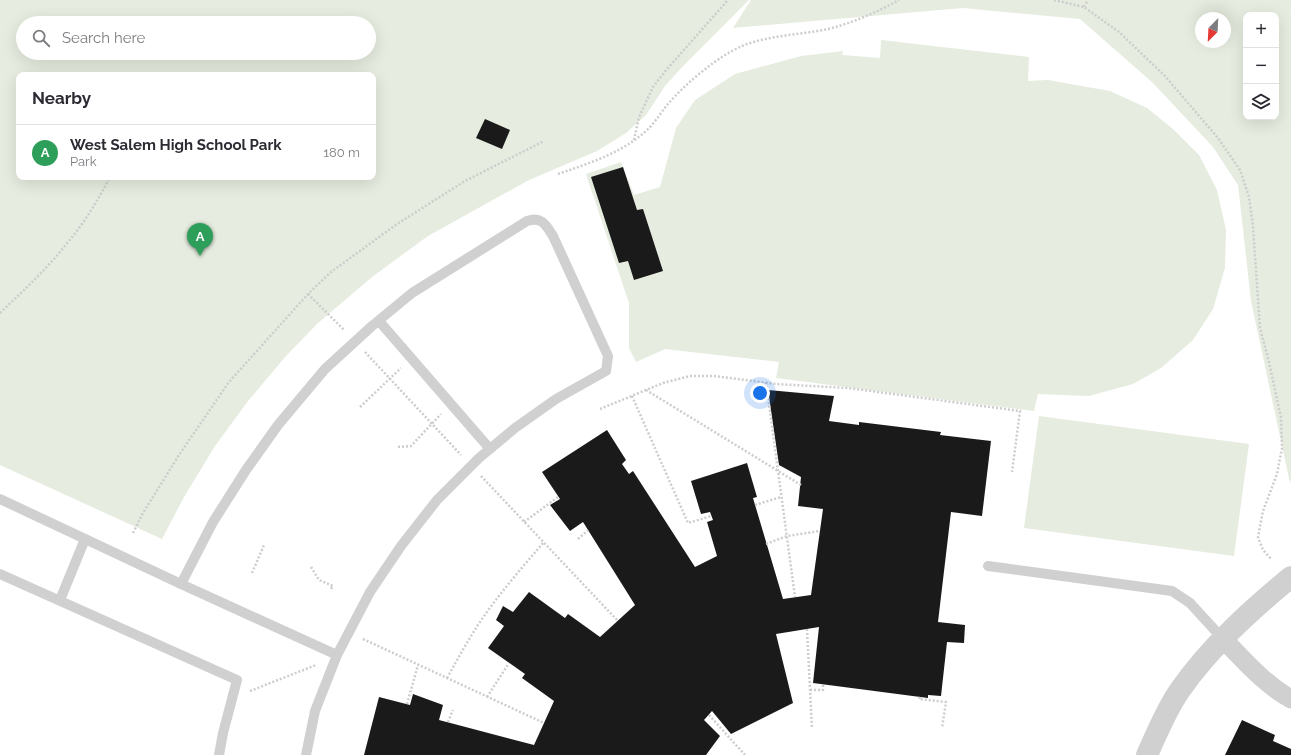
<!DOCTYPE html>
<meta charset="utf-8">
<style>
:root{--surface:#fff;--page:#f2f2f3;--text:#2b2b33;--muted:#7c7c81;--line:#e1e1e2;--accent:#d93025}
body{margin:0;font-family:Raleway,sans-serif;background:var(--page);color:var(--text)}
.controls{position:absolute;right:12px;top:12px;display:grid;overflow:hidden;border-radius:8px;box-shadow:0 4px 16px #0002}
.controls button{width:36px;height:36px;display:grid;place-items:center;padding:0;border:0;border-bottom:1px solid var(--line);background:var(--surface);color:var(--text);font:20px sans-serif}
.compass{position:absolute;left:1195px;top:12px;width:36px;height:36px;border-radius:50%;background:var(--surface);box-shadow:0 4px 16px #0002;rotate:204deg}
.you{position:absolute;left:760px;top:393px;width:14px;height:14px;margin:-10px;border:3px solid #fff;border-radius:50%;background:#1a73e8;box-shadow:0 0 0 6px #1a73e833}
.badge{display:grid;place-items:center;width:26px;height:26px;border-radius:50%;background:var(--accent);color:#fff;font-size:13px;font-weight:700}
.pin{position:absolute;translate:-50% -33px;filter:drop-shadow(0 1px 2px #0008)}
.pin::after{content:'';position:absolute;top:21px;width:14px;height:12px;background:inherit;clip-path:polygon(0 0,100% 0,50% 100%)}
.list{margin:0;padding:0;list-style:none}
h2{display:flex;justify-content:space-between;align-items:center;height:52px;margin:0;padding:0 16px;font-size:17px}
h2 small{font-size:13px;font-weight:400;color:var(--muted)}
.list li{display:grid;grid-template-columns:26px 1fr auto;gap:12px;align-items:center;box-sizing:border-box;height:56px;padding:0 16px;border-top:1px solid var(--line)}
.list b{display:block;font-size:15px;white-space:nowrap}
.list p{margin:0;font-size:13px;white-space:nowrap;color:var(--muted)}
.list em{font-size:13px;font-style:normal;color:var(--muted)}
.icon{flex:none;width:22px;height:22px;fill:none;stroke:currentColor;stroke-width:2;stroke-linecap:round;stroke-linejoin:round}
.map{position:relative;flex:none;width:1291px;height:755px;overflow:hidden}
.search{position:absolute;background:var(--surface);box-shadow:0 4px 16px #0002;left:16px;top:16px;width:360px;height:44px;display:flex;align-items:center;gap:10px;box-sizing:border-box;padding:0 14px;border-radius:22px;color:var(--muted);font-size:15px}
.panel{position:absolute;background:var(--surface);box-shadow:0 4px 16px #0002;left:16px;top:72px;width:360px;height:108px;border-radius:8px}
.map>svg:first-child{display:block}
.green{fill:#e6ecdf;fill-rule:evenodd}
.building{fill:#1a1a1a}
.lines{fill:none;stroke-linecap:round;stroke-linejoin:round}
.path{stroke:#cdcdcd;stroke-width:2.5;stroke-dasharray:2 2;stroke-linecap:butt}
.service{stroke:#d0d0d0;stroke-width:10}
.minor{stroke:#d0d0d0;stroke-width:19}
.tertiary{stroke:#d0d0d0;stroke-width:22}
</style>
<div class="map">
<svg width="1291" height="755" viewBox="0 0 1291 755">
<rect width="100%" height="100%" fill="#fff"/>
<g class="green">
<path d="M0 0H749L683 66 665 86 646 115 626 133 597 151 529 180 428 236 372 277 318 323 286 356 248 401 215 446 184 497 162 539 0 465ZM23 23H369V53H23ZM19 75H373V177H19Z"/>
<path d="M751 0H1291V480L1290 483 1251 301 1238 185 1213 147 1153 83 1080 19 963 8 733 28ZM1246 15H1276V117H1246ZM1201 18H1225V42H1201Z"/>
<polygon points="881,40 1029,57 1028,81 1048,80 1110,91 1147,108 1173,129 1199,155 1217,190 1226,230 1225,268 1213,309 1193,340 1161,368 1133,384 1089,396 1038,394 1034,411 776,378 779,362 665,349 636,362 629,348 629,303 586,174 621,162 634,195 660,187 676,128 695,100 735,74 801,56 843,51 842,55 880,58"/>
<polygon points="1039,416 1249,444 1234,556 1024,528"/>
</g>
<g class="building">
<polygon points="485,119 510,130 502,149 476,138"/>
<polygon points="623,167 637,210 643,209 663,271 634,280 628,261 619,263 591,177"/>
<polygon points="768,390 834,396 829,421 859,425 859,422 941,432 940,435 991,441 982,516 951,512 938,622 965,625 964,643 947,642 941,696 928,695 928,698 813,683 819,627 776,634 793,703 731,734 712,711 704,720 720,736 706,755 364,755 379,697 410,705 413,694 443,705 439,720 534,745 554,701 522,678 525,674 488,648 504,626 496,620 503,606 513,612 529,592 565,618 568,614 600,637 635,605 583,522 570,531 550,505 560,499 542,472 607,430 626,460 622,464 629,474 633,471 695,567 717,556 707,522 713,520 710,512 701,514 691,481 747,463 757,497 753,498 783,599 811,595 823,509 798,506 801,477 779,465"/>
<polygon points="1242,720 1275,735 1273,741 1291,749 1291,755 1225,755"/>
</g>
<g class="lines">
<g class="path">
<polyline points="1054,0 1084,7 1119,32 1164,75 1218,138 1240,170 1249,197 1253,227 1260,328 1269,362 1281,418 1282,448 1277,474 1263,511 1258,537 1263,550 1272,560"/>
<polyline points="1084,7 1088,0"/>
<polyline points="634,140 639,117 653,87 667,69 728,0"/>
<path d="M558 174C590 163 622 153 647 130 655 123 661 112 668 104 686 83 717 57 742 46 769 35 800 35 828 29 853 23 877 12 899 0"/>
<polyline points="308,294 344,330"/>
<path d="M0 313C24 290 48 268 68 242 85 222 98 200 110 177"/>
<polyline points="365,352 461,455"/>
<polyline points="766,382 795,597"/>
<polyline points="646,390 801,485"/>
<polyline points="632,396 688,523 711,516"/>
<polyline points="360,407 401,368"/>
<polyline points="600,409 663,383 690,376 714,376 776,384 848,388 1020,411 1012,472"/>
<polyline points="398,447 411,446 441,414"/>
<polyline points="481,476 618,621"/>
<polyline points="755,505 781,497"/>
<polyline points="524,522 558,497"/>
<polyline points="133,533 143,513 179,455 229,382 308,294 331,272 397,224 465,181 544,141"/>
<polyline points="578,539 588,530"/>
<polyline points="766,544 787,536 820,531"/>
<polyline points="311,567 319,580 333,586 331,589"/>
<polyline points="252,573 264,545"/>
<polyline points="807,629 812,729"/>
<polyline points="363,639 544,723"/>
<path d="M447 678C457 660 467 642 478 625 497 596 521 569 543 543"/>
<polyline points="810,690 823,690 823,684"/>
<polyline points="250,691 316,665"/>
<polyline points="487,697 509,663"/>
<polyline points="920,697 919,699 946,702 942,728"/>
<polyline points="407,704 418,665"/>
<polyline points="709,715 745,755"/>
<polyline points="448,722 453,710"/>
</g>
<g class="service">
<polyline points="379,321 490,449"/>
<polyline points="0,499 181,584 337,655"/>
<polyline points="988,566 1172,591 1190,603 1223,639"/>
<polyline points="0,574 237,680 223,733 219,755"/>
<path d="M181 584 213 522 246 470 278 425 325 369 372 326 412 293 527 221C542 216 546 225 553 236L608 356 606 371 556 399 515 428 479 458 437 500 401 546 370 592 337 655 315 711 306 755"/>
<polyline points="60,600 85,539"/>
</g>
<path class="minor" d="M1223 639C1245 661 1264 684 1291 699"/>
<path class="tertiary" d="M1147 755C1157 733 1166 710 1180 690 1210 647 1251 610 1291 577"/>
</g>
</svg>
<div class="controls">
<button>+</button>
<button>−</button>
<button><svg class="icon" aria-label="layers" viewBox="0 0 24 24"><path d="M12 4l9 5-9 5-9-5zM3 14l9 5 9-5"/></svg></button>
</div>
<svg class="compass" viewBox="-18 -18 36 36"><path d="M0-13l5 13h-10z" fill="#e53935"/><path d="M0 13l5-13h-10z" fill="#7c7c81"/></svg>
<div class="you"></div>
<div class="pin badge" style="left:200px;top:256px;background:#2e9e5b">A</div>
<div class="search"><svg class="icon" aria-label="search" viewBox="0 0 24 24"><circle cx="10" cy="10" r="6"/><path d="M15 15l6 6"/></svg>Search here</div>
<section class="panel">
<h2>Nearby<small></small></h2>
<ul class="list">
<li><span class="badge" style="background:#2e9e5b">A</span><div><b>West Salem High School Park</b><p>Park</p></div><em>180 m</em></li>
</ul>
</section>
</div>
